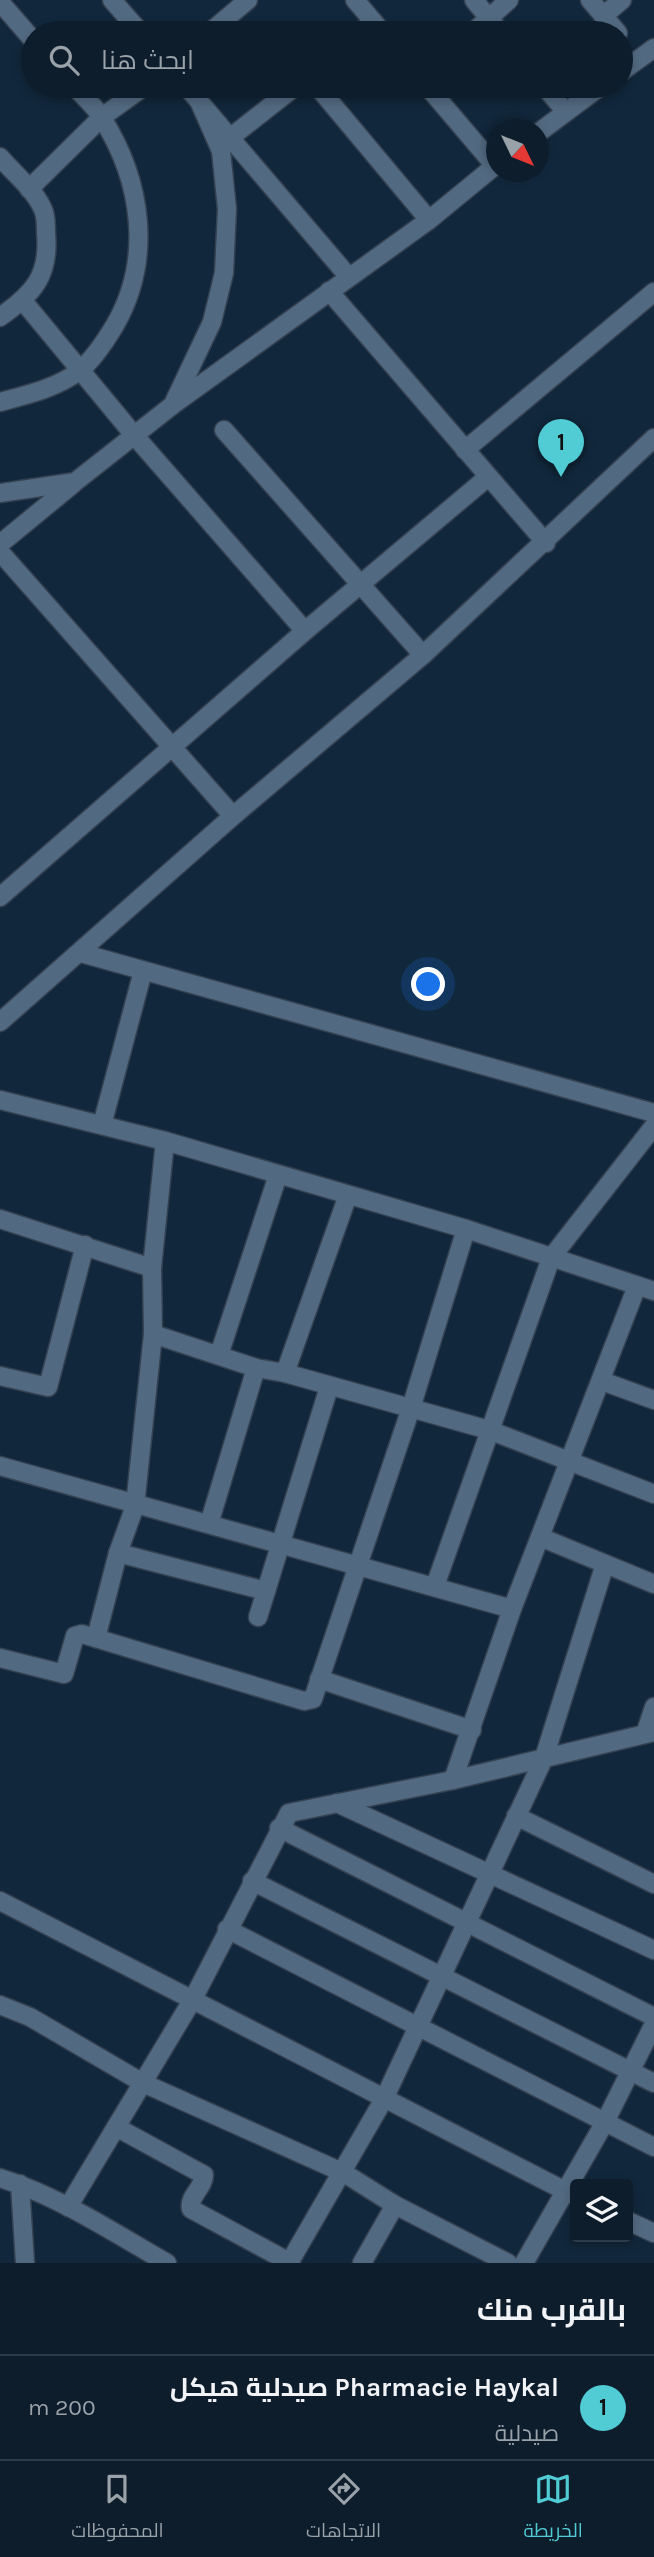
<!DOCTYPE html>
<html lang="ar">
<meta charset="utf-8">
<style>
:root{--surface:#0d1d2c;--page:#1b2a38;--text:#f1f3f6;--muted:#9aa2a9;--line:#2d3b48;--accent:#51ccd4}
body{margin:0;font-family:Karla,Cairo,sans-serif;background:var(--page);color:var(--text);direction:rtl}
.controls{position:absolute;right:21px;bottom:21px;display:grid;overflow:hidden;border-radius:7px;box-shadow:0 4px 10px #0003}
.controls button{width:63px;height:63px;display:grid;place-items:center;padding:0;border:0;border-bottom:2px solid var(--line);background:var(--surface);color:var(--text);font:35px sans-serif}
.compass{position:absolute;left:486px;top:119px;width:63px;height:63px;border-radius:50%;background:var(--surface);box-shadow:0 4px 10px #0003;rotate:133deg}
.you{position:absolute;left:429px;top:985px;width:24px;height:24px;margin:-18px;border:5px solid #fff;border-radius:50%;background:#1a73e8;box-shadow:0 0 0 10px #1a73e833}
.badge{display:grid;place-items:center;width:46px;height:46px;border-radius:50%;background:var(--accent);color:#111;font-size:23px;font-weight:700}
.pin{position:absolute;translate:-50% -58px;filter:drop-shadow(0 2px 4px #0008)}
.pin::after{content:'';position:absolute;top:37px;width:24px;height:21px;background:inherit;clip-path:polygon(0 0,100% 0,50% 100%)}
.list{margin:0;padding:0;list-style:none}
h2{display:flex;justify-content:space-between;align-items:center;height:91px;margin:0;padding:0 28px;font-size:30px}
h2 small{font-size:23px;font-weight:400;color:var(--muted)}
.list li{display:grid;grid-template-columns:46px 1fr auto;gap:21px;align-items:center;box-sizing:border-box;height:105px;padding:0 28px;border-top:2px solid var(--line)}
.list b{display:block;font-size:26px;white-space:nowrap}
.list p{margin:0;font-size:23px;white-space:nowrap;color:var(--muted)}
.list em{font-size:23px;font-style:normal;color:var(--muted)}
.icon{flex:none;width:38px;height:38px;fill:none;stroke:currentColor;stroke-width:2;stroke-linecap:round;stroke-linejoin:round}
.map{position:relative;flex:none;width:654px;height:2263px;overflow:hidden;direction:ltr}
.search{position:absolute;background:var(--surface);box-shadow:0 4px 10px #0003;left:21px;right:21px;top:21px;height:77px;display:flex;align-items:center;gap:18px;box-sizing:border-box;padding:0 24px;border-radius:38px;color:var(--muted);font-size:26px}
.sheet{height:196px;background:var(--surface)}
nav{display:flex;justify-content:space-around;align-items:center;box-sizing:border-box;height:98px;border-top:2px solid var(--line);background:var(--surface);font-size:19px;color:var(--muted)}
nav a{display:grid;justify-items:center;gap:4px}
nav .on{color:var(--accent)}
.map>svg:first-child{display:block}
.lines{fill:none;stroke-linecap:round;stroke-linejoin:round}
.minor-casing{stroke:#344151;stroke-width:21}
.minor{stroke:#526a81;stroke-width:18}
</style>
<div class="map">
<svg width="654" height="2263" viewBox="0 0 654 2263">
<rect width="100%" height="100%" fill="#11273b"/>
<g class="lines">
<defs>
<g id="minor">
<polyline points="112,0 141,33"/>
<polyline points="355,0 383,33"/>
<polyline points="474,0 501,33"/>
<polyline points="590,0 618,33"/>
<polyline points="0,2 33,40"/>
<polyline points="603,16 622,0"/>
<polyline points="209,33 248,0"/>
<polyline points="359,33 373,21"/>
<polyline points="472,33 509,0"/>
<polyline points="621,72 654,48"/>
<polyline points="186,86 348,276"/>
<polyline points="317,86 429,220"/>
<polyline points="427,86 495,166"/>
<polyline points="544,86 566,112"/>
<polyline points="538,133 601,86"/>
<polyline points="231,137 296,86"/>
<path d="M0 157C14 174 36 190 44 212 46 218 46 227 46 233 50 276 33 294 0 317"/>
<polyline points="29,189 102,117 145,86"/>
<polyline points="329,291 546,543"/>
<polyline points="23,301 134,435 305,631"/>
<polyline points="175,400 212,322 224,273 227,209 221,151 199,101"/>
<path d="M0 402C26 395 57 388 79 371 93 360 106 340 115 325 153 259 142 181 102 118 95 106 83 96 74 86"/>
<polyline points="224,430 423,655"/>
<polyline points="465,450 654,292"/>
<polyline points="0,493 75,482 174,404 429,220 496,165"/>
<polyline points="0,544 73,484"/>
<polyline points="0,552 233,816"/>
<polyline points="0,897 305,631 488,477"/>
<polyline points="81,953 654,1113"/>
<polyline points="0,1022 233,816 423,655 654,438"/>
<polyline points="0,1100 165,1141 466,1229 654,1291"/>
<polyline points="102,1125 143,971"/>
<polyline points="0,1219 152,1268"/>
<polyline points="153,1334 256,1368 285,1373 489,1430 654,1494"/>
<polyline points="219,1355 278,1175"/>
<polyline points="285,1373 348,1195"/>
<polyline points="0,1376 48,1387 85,1245"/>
<polyline points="602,1381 654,1400"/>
<polyline points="0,1466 512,1609"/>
<polyline points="209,1524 256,1368"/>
<polyline points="540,1537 654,1584"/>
<polyline points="118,1553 266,1591"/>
<polyline points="435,1586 551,1258 654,1126"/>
<polyline points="258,1617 329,1387"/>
<polyline points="96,1638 118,1553 135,1506 153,1334 152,1268 165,1141"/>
<polyline points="0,1658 64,1674 75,1636 82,1634 304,1701 313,1699 411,1408 466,1229"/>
<polyline points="319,1679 472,1730"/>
<polyline points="645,1734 654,1707"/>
<polyline points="453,1780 512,1609 637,1286"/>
<polyline points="337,1803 654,1950"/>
<polyline points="516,1816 654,1884"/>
<polyline points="279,1828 654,2017"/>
<polyline points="252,1881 654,2083"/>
<polyline points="0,1901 575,2196"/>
<polyline points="227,1929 654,2147"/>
<polyline points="0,2005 30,2017 143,2083 344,2173 395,2205 508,2263"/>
<path d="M116 2127 204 2175C204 2188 188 2196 191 2209L291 2263"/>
<path d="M0 2178C59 2196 114 2233 167 2263"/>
<polyline points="20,2184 25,2263"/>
<polyline points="68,2207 193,1999 289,1813 453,1780 654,1732"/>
<polyline points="628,2221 654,2233"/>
<polyline points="289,2263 384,2099 544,1758 605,1564"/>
<polyline points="362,2263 395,2205"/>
<polyline points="524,2263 605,2122 654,2024"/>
</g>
</defs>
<use href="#minor" class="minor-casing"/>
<use href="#minor" class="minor"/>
</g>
</svg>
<div class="controls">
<button><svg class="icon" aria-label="layers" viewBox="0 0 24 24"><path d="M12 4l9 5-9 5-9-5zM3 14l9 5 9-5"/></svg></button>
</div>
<svg class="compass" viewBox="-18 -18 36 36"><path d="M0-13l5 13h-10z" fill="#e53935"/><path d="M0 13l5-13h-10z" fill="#9aa2a9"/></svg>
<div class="you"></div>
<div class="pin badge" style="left:561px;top:477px">1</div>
<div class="search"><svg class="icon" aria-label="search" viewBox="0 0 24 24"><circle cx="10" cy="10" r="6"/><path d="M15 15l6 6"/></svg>ابحث هنا</div>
</div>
<section class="sheet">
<h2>بالقرب منك<small></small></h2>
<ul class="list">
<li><span class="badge">1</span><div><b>Pharmacie Haykal صيدلية هيكل</b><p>صيدلية</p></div><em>200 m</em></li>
</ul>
</section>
<nav>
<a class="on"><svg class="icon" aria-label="map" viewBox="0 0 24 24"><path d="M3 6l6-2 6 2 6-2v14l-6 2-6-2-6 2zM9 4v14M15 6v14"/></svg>الخريطة</a>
<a><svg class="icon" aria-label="directions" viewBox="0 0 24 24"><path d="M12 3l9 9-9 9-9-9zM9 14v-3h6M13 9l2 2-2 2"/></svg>الاتجاهات</a>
<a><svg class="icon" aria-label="saved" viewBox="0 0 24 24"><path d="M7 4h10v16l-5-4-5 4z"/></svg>المحفوظات</a>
</nav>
